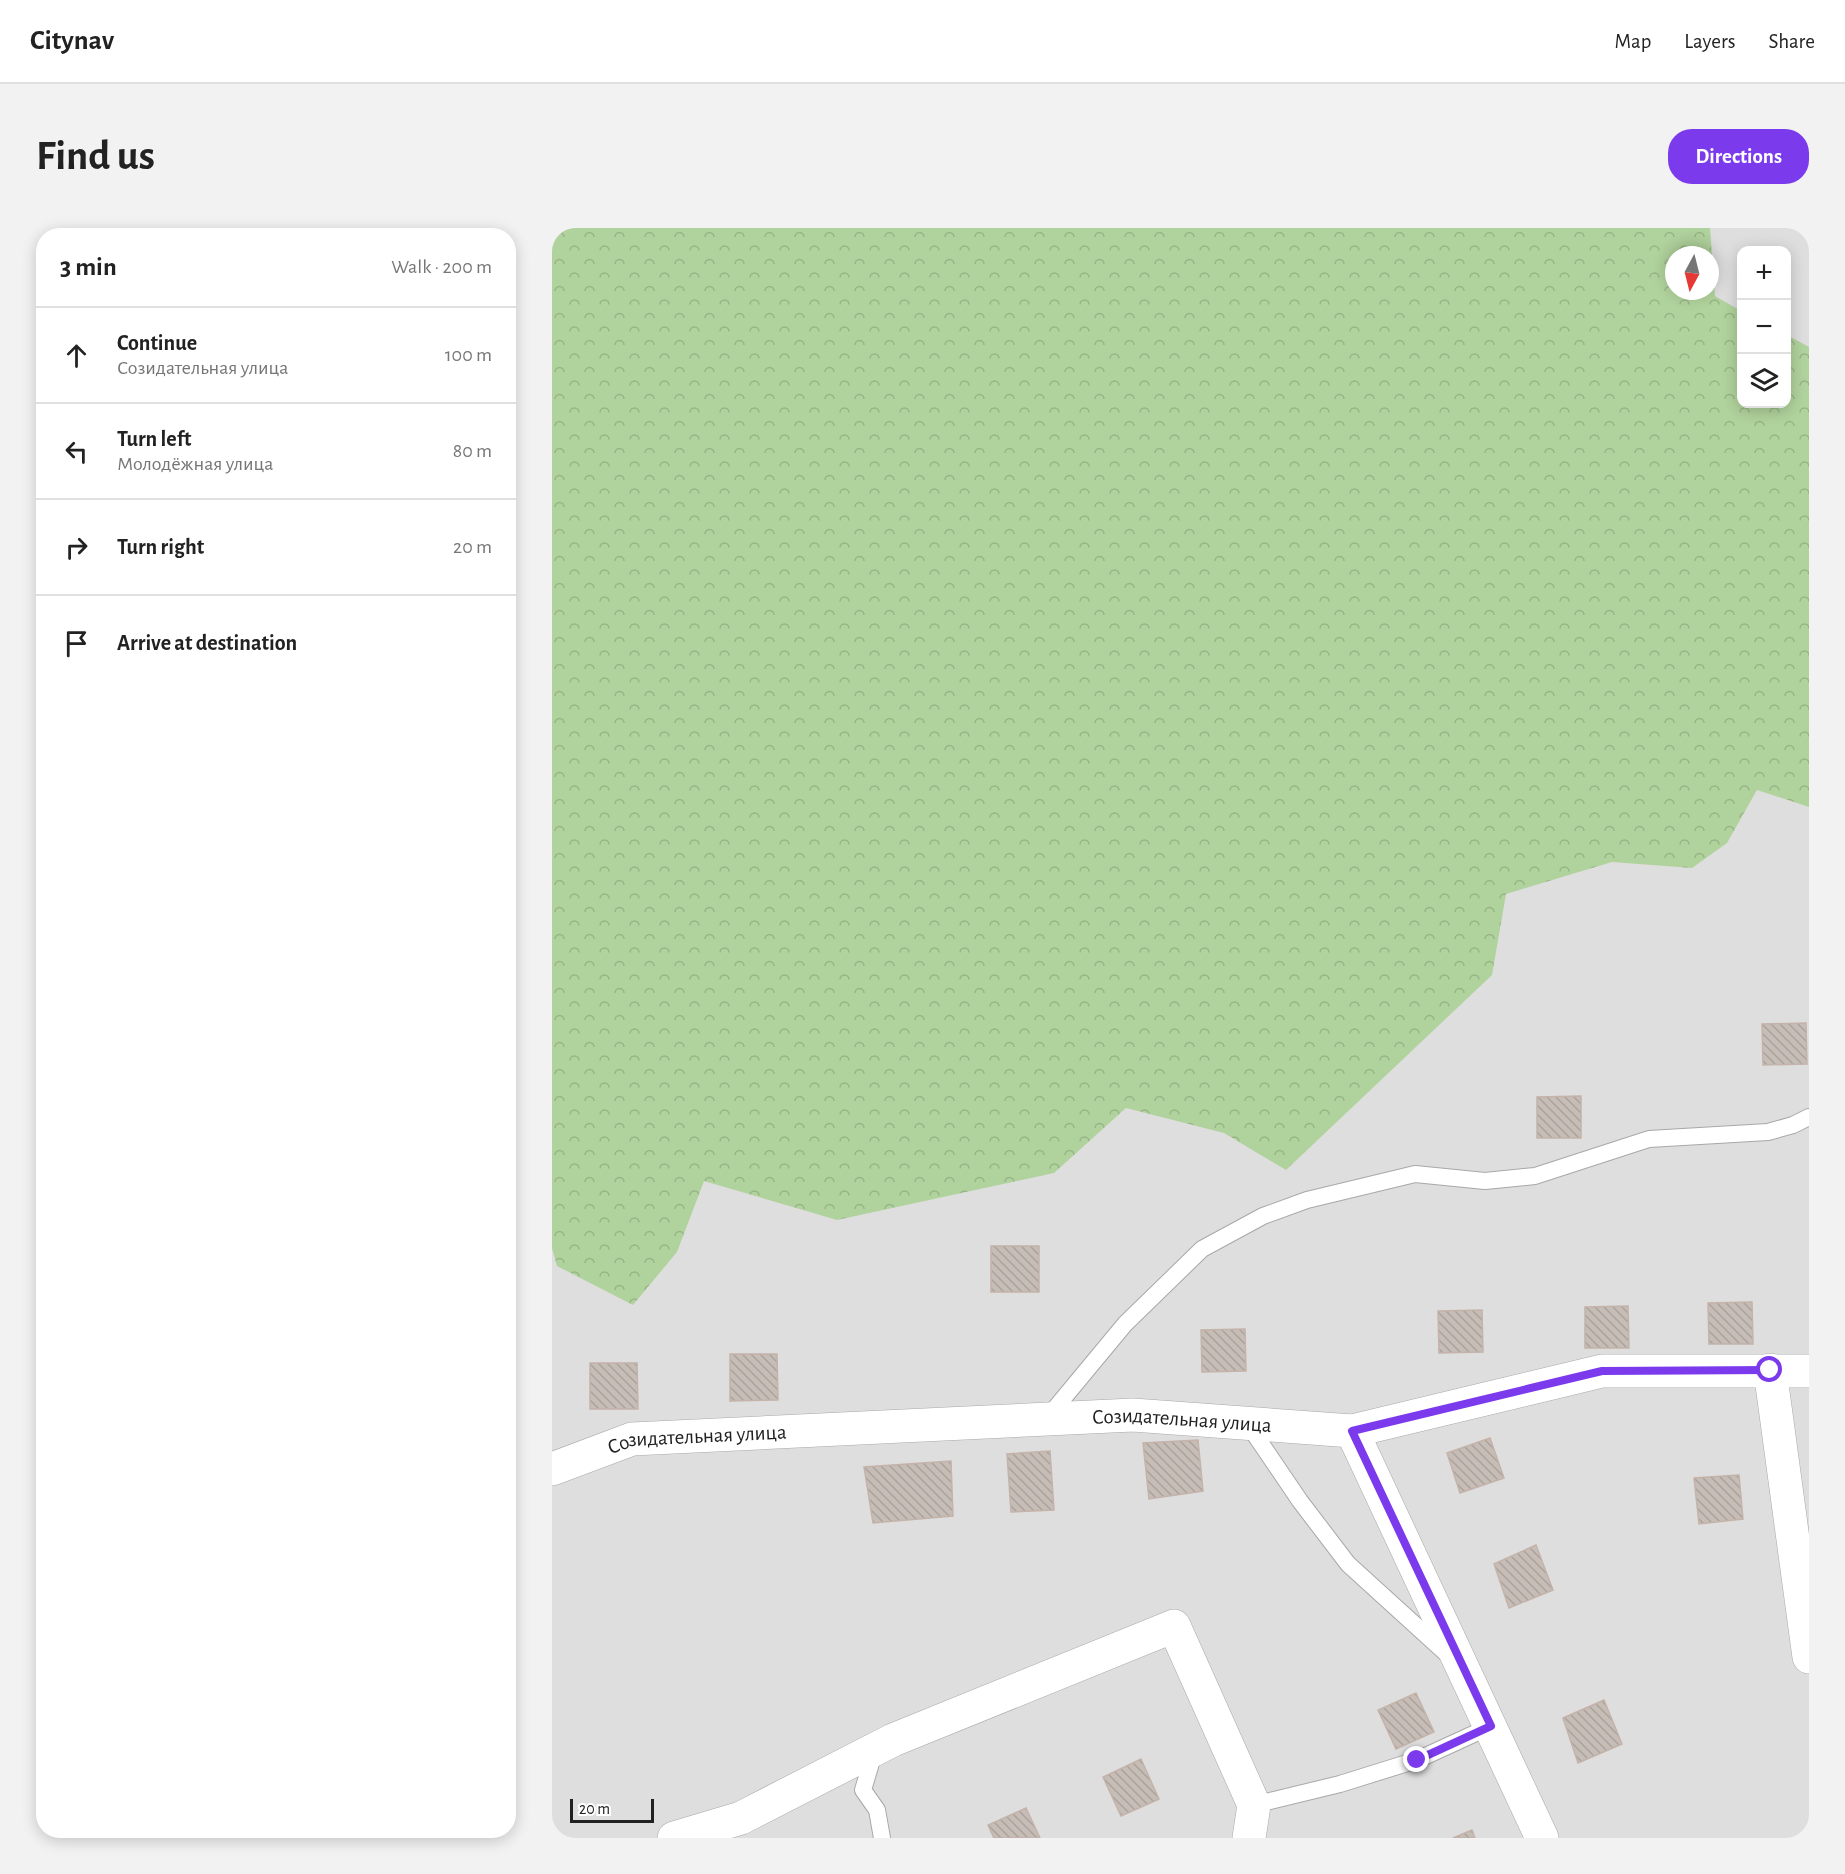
<!DOCTYPE html>
<meta charset="utf-8">
<style>
:root{--surface:#fff;--page:#f2f2f2;--text:#222;--muted:#767676;--line:#e0e0e0;--accent:#7c3aed}
body{margin:0;font-family:"Alegreya Sans",sans-serif;background:var(--page);color:var(--text)}
.controls{position:absolute;right:18px;top:18px;display:grid;overflow:hidden;border-radius:12px;box-shadow:0 3px 15px #0003}
.controls button{width:54px;height:54px;display:grid;place-items:center;padding:0;border:0;border-bottom:2px solid var(--line);background:var(--surface);color:var(--text);font:30px sans-serif}
.compass{position:absolute;left:1113px;top:18px;width:54px;height:54px;border-radius:50%;background:var(--surface);box-shadow:0 3px 15px #0003;rotate:187deg}
.scale{position:absolute;left:18px;bottom:15px;width:84px;box-sizing:border-box;padding-left:6px;border:3px solid #212121;border-top:0;font-size:16px;line-height:21px;white-space:nowrap;color:#212121;-webkit-text-stroke:4px #fff;paint-order:stroke}
.stop{position:absolute;width:18px;height:18px;margin:-14px;border:4px solid #7c3aed;border-radius:50%;background:#fff}
.stop.end{background:#7c3aed;border-color:#fff;box-shadow:0 2px 6px #0008}
.list{margin:0;padding:0;list-style:none}
h2{display:flex;justify-content:space-between;align-items:center;height:78px;margin:0;padding:0 24px;font-size:26px}
h2 small{font-size:20px;font-weight:400;color:var(--muted)}
.list li{display:grid;grid-template-columns:39px 1fr auto;gap:18px;align-items:center;box-sizing:border-box;height:96px;padding:0 24px;border-top:2px solid var(--line)}
.list b{display:block;font-size:22px;white-space:nowrap}
.list p{margin:0;font-size:20px;white-space:nowrap;color:var(--muted)}
.list em{font-size:20px;font-style:normal;color:var(--muted)}
.icon{flex:none;width:33px;height:33px;fill:none;stroke:currentColor;stroke-width:2;stroke-linecap:round;stroke-linejoin:round}
.map{position:relative;flex:none;width:1257px;height:1610px;overflow:hidden;border-radius:24px}
header{display:flex;align-items:center;gap:36px;box-sizing:border-box;height:84px;padding:0 30px;background:var(--surface);border-bottom:2px solid var(--line)}
header strong{font-size:28px}
nav{display:flex;gap:33px;margin-inline-start:auto;font-size:21px}
.intro{display:flex;align-items:center;justify-content:space-between;box-sizing:border-box;height:144px;padding:0 36px}
h1{margin:0;font-size:42px}
.button{padding:15px 27px;border-radius:24px;background:var(--accent);color:#fff;font-size:21px;font-weight:700}
main{display:flex;gap:36px;padding:0 36px}
aside{flex:1;background:var(--surface);border-radius:24px;box-shadow:0 3px 15px #0003}
.map>svg:first-child{display:block}
.residential{fill:#dfdede;fill-rule:evenodd}
.forest{fill:url(#forest-crowns);fill-rule:evenodd}
.building{fill:url(#building-back-hatch);stroke:#c4b3a9;stroke-width:1.5}
.lines{fill:none;stroke-linecap:round;stroke-linejoin:round}
.lane-casing{stroke:#a8a8a8;stroke-width:18}
.street-casing{stroke:#a8a8a8;stroke-width:34}
.lane{stroke:#fff;stroke-width:16}
.street{stroke:#fff;stroke-width:33}
.route{stroke:#7c3aed;stroke-width:8}
.labels{text-anchor:middle;stroke-width:6;stroke-linejoin:round;paint-order:stroke}
.street-label{font-size:21px;fill:#212121;stroke:#fff}
</style>
<header>
<strong>Citynav</strong>
<nav><a>Map</a><a>Layers</a><a>Share</a></nav>
</header>
<div class="intro"><h1>Find us</h1><a class="button">Directions</a></div>
<main>
<aside>
<h2>3 min<small>Walk · 200 m</small></h2>
<ul class="list">
<li><svg class="icon" aria-label="ahead" viewBox="0 0 24 24"><path d="M12 20V5M6 11l6-6 6 6"/></svg><div><b>Continue</b><p>Созидательная улица</p></div><em>100 m</em></li>
<li><svg class="icon" aria-label="left" viewBox="0 0 24 24"><path d="M17 20v-9H6M10 6l-5 5 5 5"/></svg><div><b>Turn left</b><p>Молодёжная улица</p></div><em>80 m</em></li>
<li><svg class="icon" aria-label="right" viewBox="0 0 24 24"><path d="M7 20v-9h11M14 6l5 5-5 5"/></svg><div><b>Turn right</b></div><em>20 m</em></li>
<li><svg class="icon" aria-label="arrive" viewBox="0 0 24 24"><path d="M6 21V4h12l-3 4 3 4H6"/></svg><div><b>Arrive at destination</b></div></li>
</ul>
</aside>
<div class="map">
<svg width="1257" height="1610" viewBox="0 0 1257 1610">
<defs>
<pattern id="forest-crowns" width="20" height="18" patternUnits="userSpaceOnUse" patternTransform="scale(1.5)"><rect width="20" height="18" fill="#b0d29c"/><path d="M2 6a3 3 0 1 1 6 0M12 15a3 3 0 1 1 6 0" fill="none" stroke="#97b486"/></pattern>
<pattern id="building-back-hatch" width="6" height="6" patternUnits="userSpaceOnUse" patternTransform="scale(1.5)"><rect width="6" height="6" fill="#c7bdb7"/><path d="M-1 5l2 2M0 0l6 6M5-1l2 2" fill="none" stroke="#aba29d"/></pattern>
</defs>
<rect width="100%" height="100%" fill="#f2eee8"/>
<path class="residential" d="M0 0H1257V1610H0ZM1190 22H1234V176H1190ZM1122 27H1158V63H1122Z"/>
<path class="forest" d="M0 0H1158L1163 68 1189 83 1190 176H1234L1235 107 1257 119V579L1205 562 1175 615 1140 640 1060 634 954 666 940 747 734 942 672 905 574 880 502 945 285 992 152 953 125 1024 81 1077 5 1038 0 1020ZM1122 27H1158V63H1122Z"/>
<g class="building">
<polygon points="1254,795 1255,836 1211,837 1210,796"/>
<polygon points="1029,868 1029,910 985,910 985,869"/>
<rect x="439" y="1018" width="48" height="46"/>
<polygon points="1200,1074 1201,1116 1157,1116 1156,1075"/>
<polygon points="1076,1078 1077,1120 1033,1120 1033,1079"/>
<polygon points="930,1082 931,1124 887,1125 886,1083"/>
<polygon points="693,1101 694,1143 650,1144 649,1102"/>
<polygon points="178,1126 225,1126 226,1172 178,1173"/>
<polygon points="38,1135 85,1135 86,1181 38,1181"/>
<polygon points="938,1210 952,1250 908,1265 895,1225"/>
<polygon points="646,1212 651,1263 597,1271 591,1215"/>
<polygon points="498,1223 502,1282 459,1284 455,1226"/>
<polygon points="399,1233 401,1288 321,1295 312,1239"/>
<polygon points="1187,1247 1191,1291 1147,1296 1142,1250"/>
<polygon points="984,1317 1001,1362 957,1380 942,1336"/>
<polygon points="864,1465 882,1504 844,1521 826,1482"/>
<polygon points="1052,1472 1070,1516 1026,1535 1011,1490"/>
<polygon points="589,1531 607,1571 569,1588 551,1549"/>
<polygon points="474,1580 488,1610 442,1610 436,1597"/>
<polygon points="920,1602 923,1610 901,1610"/>
</g>
<g class="lines">
<defs>
<g id="lane">
<polyline points="495,1190 573,1096 650,1021 711,988 755,972 863,946 933,953 983,948 1097,911 1216,904 1241,897 1257,889"/>
<polyline points="695,1195 748,1273 796,1336 895,1426"/>
<polyline points="323,1522 311,1562 325,1582 330,1610"/>
<polyline points="702,1577 788,1556 865,1532 939,1498"/>
</g>
<g id="street">
<polyline points="1218,1142 1257,1429"/>
<polyline points="800,1203 990,1610"/>
<path id="s1" d="M0 1241 80 1211 581 1187 800 1203 1050 1143H1257"/>
<polyline points="122,1610 189,1590 341,1512 622,1398 702,1577 697,1610"/>
</g>
</defs>
<use href="#lane" class="lane-casing"/>
<use href="#street" class="street-casing"/>
<use href="#lane" class="lane"/>
<use href="#street" class="street"/>
</g>
<g class="lines">
<polyline class="route" points="865,1532 939,1498 800,1203 1050,1143 1218,1142"/>
</g>
<g class="labels">
<g class="street-label">
<text dy="7" stroke="none"><textPath href="#s1" startOffset="636">Созидательная улица</textPath></text>
<text dy="7" stroke="none"><textPath href="#s1" startOffset="150">Созидательная улица</textPath></text>
</g>
</g>
</svg>
<div class="controls">
<button>+</button>
<button>−</button>
<button><svg class="icon" aria-label="layers" viewBox="0 0 24 24"><path d="M12 4l9 5-9 5-9-5zM3 14l9 5 9-5"/></svg></button>
</div>
<svg class="compass" viewBox="-18 -18 36 36"><path d="M0-13l5 13h-10z" fill="#e53935"/><path d="M0 13l5-13h-10z" fill="#767676"/></svg>
<div class="scale">20 m</div>
<div class="stop" style="left:1218px;top:1142px"></div>
<div class="stop end" style="left:865px;top:1532px"></div>
</div>
</main>
